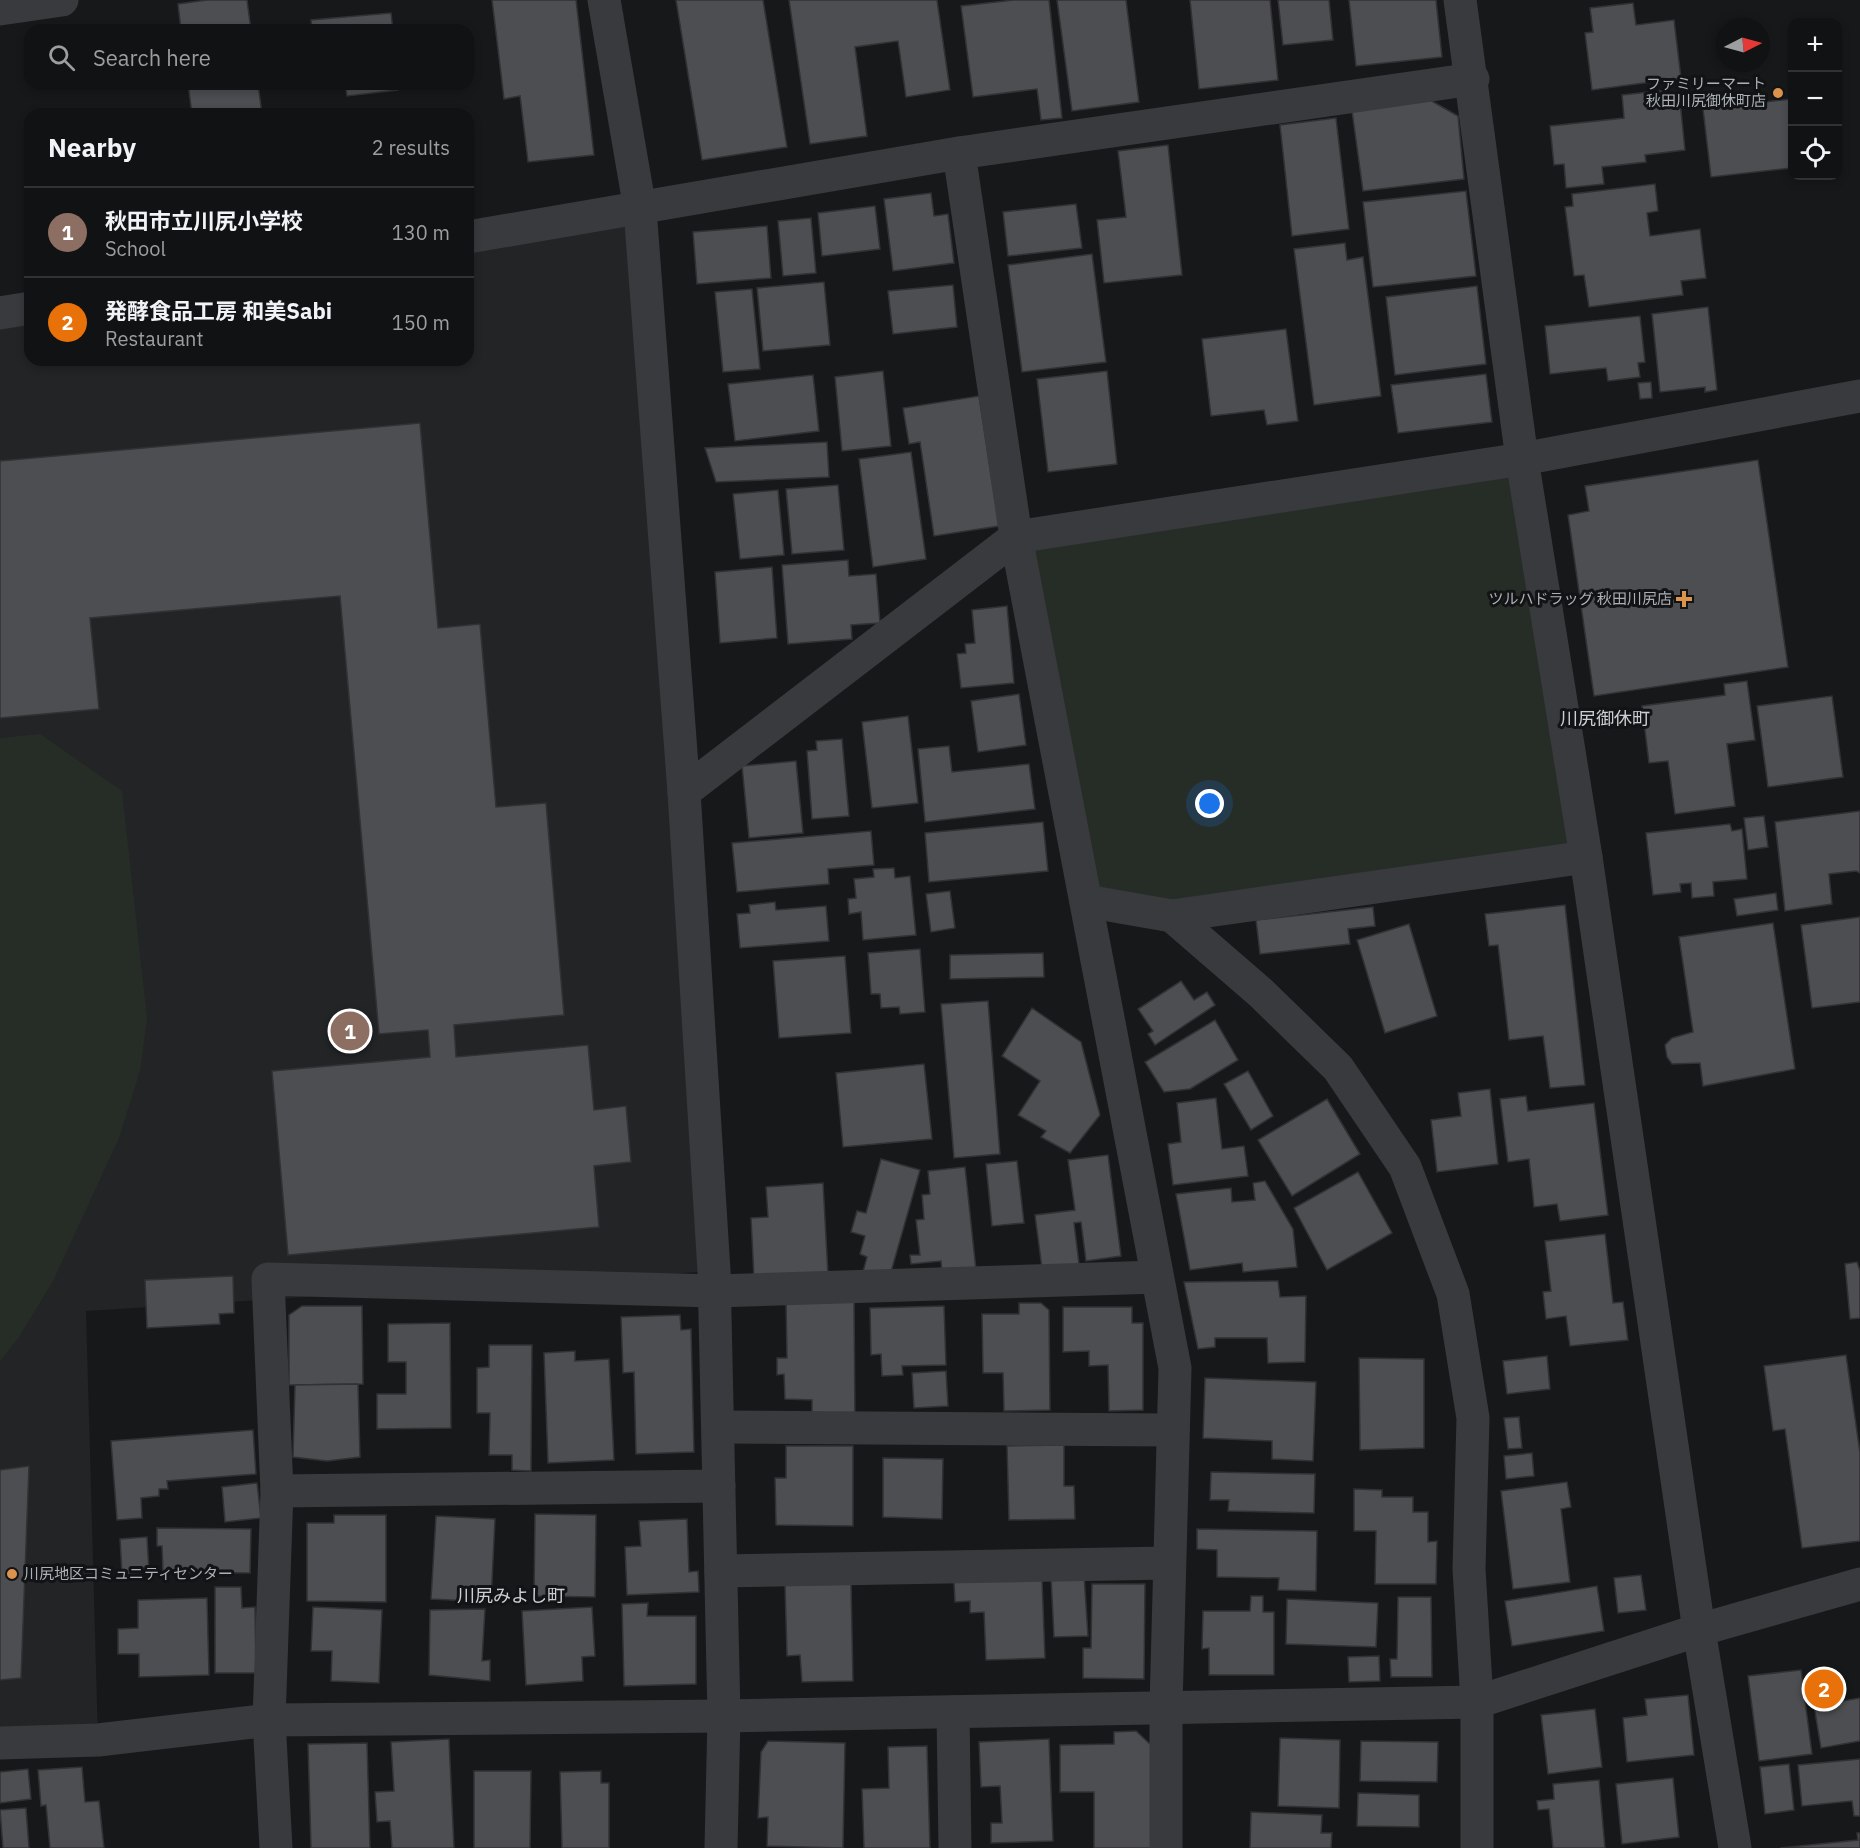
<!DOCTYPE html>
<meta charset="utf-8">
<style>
:root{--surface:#111213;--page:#1e2021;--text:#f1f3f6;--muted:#9c9ea0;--line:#303233;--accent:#ea580c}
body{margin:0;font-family:"IBM Plex Sans","Noto Sans JP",sans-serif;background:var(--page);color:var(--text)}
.controls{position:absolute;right:18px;top:18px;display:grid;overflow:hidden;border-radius:12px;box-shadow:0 3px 9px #0003}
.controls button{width:54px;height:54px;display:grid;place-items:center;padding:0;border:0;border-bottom:2px solid var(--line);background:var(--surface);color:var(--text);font:30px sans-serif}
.compass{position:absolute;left:1716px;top:18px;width:54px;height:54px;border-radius:50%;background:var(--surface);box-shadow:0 3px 9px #0003;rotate:84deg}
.you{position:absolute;left:1210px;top:804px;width:21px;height:21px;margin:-15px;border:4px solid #fff;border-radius:50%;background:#1a73e8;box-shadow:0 0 0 9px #1a73e833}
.badge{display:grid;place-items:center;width:39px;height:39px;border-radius:50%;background:var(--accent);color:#fff;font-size:20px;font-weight:700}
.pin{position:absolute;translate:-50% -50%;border:3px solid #fff;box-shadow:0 2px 6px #0006}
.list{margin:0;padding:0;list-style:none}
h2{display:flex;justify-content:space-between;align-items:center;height:78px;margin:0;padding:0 24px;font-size:26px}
h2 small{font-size:20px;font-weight:400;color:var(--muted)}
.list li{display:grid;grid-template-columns:39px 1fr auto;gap:18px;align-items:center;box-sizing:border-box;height:90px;padding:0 24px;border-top:2px solid var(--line)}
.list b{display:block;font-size:22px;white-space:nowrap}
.list p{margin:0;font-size:20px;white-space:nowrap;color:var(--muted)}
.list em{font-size:20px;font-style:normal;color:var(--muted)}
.icon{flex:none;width:33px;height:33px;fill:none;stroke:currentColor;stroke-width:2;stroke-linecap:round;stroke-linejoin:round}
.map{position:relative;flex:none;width:1860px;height:1848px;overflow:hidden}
.search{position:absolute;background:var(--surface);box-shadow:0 3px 9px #0003;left:24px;top:24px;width:450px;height:66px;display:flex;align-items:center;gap:15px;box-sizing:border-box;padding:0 21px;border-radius:18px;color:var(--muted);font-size:22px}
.panel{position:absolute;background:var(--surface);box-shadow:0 3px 9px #0003;left:24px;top:108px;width:450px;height:258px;border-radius:18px}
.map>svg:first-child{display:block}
.built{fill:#232426}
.green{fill:#262d26}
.building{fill:#4c4e51;stroke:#323235;stroke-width:1.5}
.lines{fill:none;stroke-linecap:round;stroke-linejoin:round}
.street{stroke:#393a3d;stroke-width:33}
.poi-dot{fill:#dc944c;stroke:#121314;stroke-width:2}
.labels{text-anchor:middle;stroke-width:6;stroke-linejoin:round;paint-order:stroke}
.poi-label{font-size:15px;fill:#abb1b7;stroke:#121314;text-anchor:end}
.quarter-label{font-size:18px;fill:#cbcfd4;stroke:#121314}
</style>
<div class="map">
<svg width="1860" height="1848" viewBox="0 0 1860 1848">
<rect width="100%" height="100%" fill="#171819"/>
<polygon class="built" points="640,209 714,1271 86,1311 98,1740 0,1743 0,315 30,310 30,360 468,360 468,237"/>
<g class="green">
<polygon points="1522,459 1586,857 1172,916 1086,901 1016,537"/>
<polygon points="40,734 122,791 147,1018 140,1071 119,1138 54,1279 19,1337 0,1361 0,738"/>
</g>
<g class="building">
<polygon points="207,0 247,0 251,30 181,30 178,4"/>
<polygon points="492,0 576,0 594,155 528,162 520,96 504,99"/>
<polygon points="676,0 763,0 787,147 702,160"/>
<polygon points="789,0 937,0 950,90 906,97 898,41 855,47 867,136 810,144"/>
<polygon points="1014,0 1049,0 1062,118 1041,120 1037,89 973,97 961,6"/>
<polygon points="1057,0 1126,0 1139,102 1072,111"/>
<polygon points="1190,0 1270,0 1278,80 1199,89"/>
<polygon points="1278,0 1329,0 1333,40 1283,45"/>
<polygon points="1349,0 1436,0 1442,57 1356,66"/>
<polygon points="1633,3 1636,25 1674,20 1681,78 1592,90 1585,33 1593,32 1590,8"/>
<polygon points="391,13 393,30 312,30 311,20"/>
<polygon points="188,84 258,84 262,114 192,114"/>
<polygon points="345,84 398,84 398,90 347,96"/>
<polygon points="1667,90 1668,102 1680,101 1685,150 1645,155 1646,162 1602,167 1604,184 1566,188 1564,164 1554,165 1550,126 1624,118 1622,95"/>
<polygon points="1792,99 1792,168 1711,177 1703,109"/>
<polygon points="1430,100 1458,116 1464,179 1363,191 1352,111"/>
<polygon points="1336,118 1349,229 1292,236 1280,125"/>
<polygon points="1168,145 1182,275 1104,283 1097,220 1126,217 1118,151"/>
<polygon points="1655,184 1658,211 1647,213 1650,236 1700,229 1706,278 1681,281 1683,295 1589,307 1584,275 1574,276 1565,207 1573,206 1572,194"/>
<polygon points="1466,191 1476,276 1373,287 1363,202"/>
<polygon points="931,193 934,216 948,214 954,263 893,271 884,199"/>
<polygon points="1076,204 1082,248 1008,256 1003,212"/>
<polygon points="875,206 880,249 822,256 818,213"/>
<polygon points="811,218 816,273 783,276 778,221"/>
<polygon points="767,226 771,278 697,284 693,232"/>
<polygon points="1345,243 1347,260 1363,257 1381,396 1314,405 1294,249"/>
<polygon points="1092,254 1106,362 1022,372 1008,265"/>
<polygon points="824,282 830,345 763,351 757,288"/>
<polygon points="953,285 957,327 893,334 888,291"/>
<polygon points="1477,286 1486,364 1395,375 1386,297"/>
<polygon points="752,289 760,369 723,372 715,292"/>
<polygon points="1708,307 1717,390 1705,392 1705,387 1660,392 1652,314"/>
<polygon points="1640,316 1645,362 1638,363 1640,377 1608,381 1606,368 1550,374 1545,326"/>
<polygon points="1286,329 1298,421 1267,425 1264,410 1211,416 1202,339"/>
<polygon points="883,371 891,446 842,451 835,377"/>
<polygon points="1107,371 1117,464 1048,472 1037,379"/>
<polygon points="1486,374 1492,422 1398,433 1391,385"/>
<polygon points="813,375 819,431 735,441 728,384"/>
<polygon points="1651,382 1652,398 1640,399 1638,383"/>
<polygon points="979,396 999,526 934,536 920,442 909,444 903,408"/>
<polygon points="420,423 438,628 480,624 496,807 546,803 564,1015 454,1025 456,1057 588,1045 594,1110 626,1106 631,1162 594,1166 599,1227 288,1255 272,1071 430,1057 428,1030 379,1034 340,596 90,618 99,709 0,718 0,461"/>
<polygon points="827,442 829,477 716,482 705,448"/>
<polygon points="911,452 926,559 873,567 859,459"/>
<polygon points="1758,460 1788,667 1594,696 1568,515 1589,511 1585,486"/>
<polygon points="838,485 844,550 792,554 786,489"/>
<polygon points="778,490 784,555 740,559 733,494"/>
<polygon points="848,560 849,576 876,574 880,623 851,625 852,639 788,644 782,565"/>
<polygon points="772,567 777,638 720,643 715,572"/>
<polygon points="1007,606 1014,683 961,688 957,654 966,653 965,644 975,643 972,610"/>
<polygon points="1747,681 1755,740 1727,744 1735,806 1675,814 1668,761 1649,763 1642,706 1725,695 1724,684"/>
<polygon points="1019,694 1026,745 978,752 971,701"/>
<polygon points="1832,696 1843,777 1768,787 1757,706"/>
<polygon points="908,716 918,803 872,808 862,722"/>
<polygon points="842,739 849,816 812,819 807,751 817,750 816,741"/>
<polygon points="949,746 952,772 1029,764 1035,809 925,822 918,749"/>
<polygon points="796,761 803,833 749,838 742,766"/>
<polygon points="1860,811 1860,873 1856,871 1829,874 1832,904 1785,911 1775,822"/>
<polygon points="1764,816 1768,847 1748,850 1744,818"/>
<polygon points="1043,822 1048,871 929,882 925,833"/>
<polygon points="1730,824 1732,831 1742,829 1747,879 1713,882 1714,896 1692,898 1691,883 1680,884 1681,892 1653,895 1646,833"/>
<polygon points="871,831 874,865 828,869 829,884 737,892 732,843"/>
<polygon points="894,868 895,878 910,876 916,935 863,940 861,912 849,914 848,899 856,898 854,879 874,877 873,869"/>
<polygon points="950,891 955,928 931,932 926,894"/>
<polygon points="1776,893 1778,910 1737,916 1734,899"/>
<polygon points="775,902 776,910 826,906 829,941 740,948 737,914 750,913 749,905"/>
<polygon points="1565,905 1585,1085 1550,1088 1543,1036 1509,1040 1498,945 1489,946 1485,914"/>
<polygon points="1373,907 1375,926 1348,929 1350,944 1260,954 1256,920"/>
<polygon points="1860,917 1860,1002 1812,1008 1801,925"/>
<polygon points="1773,923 1795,1069 1703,1086 1700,1063 1672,1064 1667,1057 1665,1045 1672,1038 1693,1032 1679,937"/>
<polygon points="1409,924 1437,1016 1385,1033 1357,940"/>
<polygon points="920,949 925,1012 900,1014 899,1007 881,1008 880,994 871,994 868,953"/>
<polygon points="1043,953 1044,977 950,979 950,955"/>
<polygon points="845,956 851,1033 779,1038 773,961"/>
<polygon points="1181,981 1194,1000 1207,992 1215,1005 1155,1045 1148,1034 1153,1031 1138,1009"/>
<polygon points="988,1001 1000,1154 954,1158 941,1004"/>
<polygon points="1032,1008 1081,1042 1100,1115 1070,1153 1041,1137 1046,1131 1018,1115 1040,1081 1002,1056"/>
<polygon points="1215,1020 1238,1060 1190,1089 1164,1092 1145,1062"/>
<polygon points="924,1064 932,1139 843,1147 836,1073"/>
<polygon points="1248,1071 1273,1116 1251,1130 1224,1084"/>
<polygon points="1490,1089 1498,1164 1437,1172 1431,1120 1461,1116 1458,1093"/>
<polygon points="1526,1096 1528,1111 1594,1103 1608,1215 1560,1221 1557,1204 1534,1207 1529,1159 1508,1162 1500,1099"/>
<polygon points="1216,1098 1222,1149 1244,1146 1248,1176 1173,1185 1168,1144 1181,1142 1177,1103"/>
<polygon points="1327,1099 1360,1154 1292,1196 1258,1140"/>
<polygon points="1108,1155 1121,1256 1086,1261 1081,1222 1074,1223 1080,1272 1043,1276 1035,1215 1075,1210 1068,1160"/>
<polygon points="881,1159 920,1170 889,1279 863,1272 867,1257 860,1254 865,1236 851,1232 857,1211 866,1213"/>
<polygon points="1017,1161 1024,1223 992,1226 986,1164"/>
<polygon points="965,1167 976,1270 942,1273 941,1261 911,1264 910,1255 920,1255 916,1220 924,1219 922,1195 930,1194 928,1171"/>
<polygon points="1358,1172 1392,1233 1327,1270 1294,1208"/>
<polygon points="1265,1181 1293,1229 1297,1267 1243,1272 1242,1263 1190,1270 1176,1194 1231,1188 1232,1202 1255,1200 1253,1183"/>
<polygon points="823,1183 828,1274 754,1278 751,1218 768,1217 766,1187"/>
<polygon points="1605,1234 1613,1303 1623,1302 1628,1340 1570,1346 1566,1316 1546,1319 1543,1292 1551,1291 1545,1241"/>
<polygon points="1857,1262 1860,1271 1860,1318 1850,1319 1845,1264"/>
<polygon points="233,1276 234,1313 219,1314 220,1324 147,1328 145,1280"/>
<polygon points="1278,1281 1280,1297 1306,1296 1305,1362 1268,1363 1267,1338 1215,1338 1215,1347 1198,1349 1184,1282"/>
<polygon points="854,1300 855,1424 812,1425 812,1400 785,1399 784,1374 777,1375 777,1358 787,1358 786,1301"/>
<polygon points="1019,1303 1041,1303 1049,1310 1050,1410 1004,1411 1003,1373 983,1373 982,1314 1019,1314"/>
<polygon points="302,1306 362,1306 363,1384 289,1385 289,1315"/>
<polygon points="944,1306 946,1365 902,1366 903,1375 882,1376 881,1354 871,1355 870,1308"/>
<polygon points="1063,1307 1132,1307 1132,1323 1143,1323 1143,1410 1109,1411 1108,1365 1089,1366 1089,1351 1063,1352"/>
<polygon points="680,1315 681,1330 691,1329 694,1452 636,1454 634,1372 623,1373 621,1317"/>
<polygon points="450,1323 451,1428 377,1429 377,1394 406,1394 406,1362 388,1362 388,1324"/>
<polygon points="489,1345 532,1345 531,1471 512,1470 512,1455 489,1455 490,1413 477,1413 477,1368 489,1367"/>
<polygon points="575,1351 575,1361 609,1359 614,1460 548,1463 544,1353"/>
<polygon points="1846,1355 1860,1453 1860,1541 1802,1548 1785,1429 1773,1431 1764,1366"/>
<polygon points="1547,1356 1550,1389 1507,1394 1503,1361"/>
<polygon points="1359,1358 1424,1359 1424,1448 1360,1450"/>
<polygon points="946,1371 948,1406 914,1408 912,1373"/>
<polygon points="1205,1378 1316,1382 1313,1461 1272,1459 1272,1441 1203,1438"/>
<polygon points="358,1384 360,1457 327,1461 293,1457 295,1385"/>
<polygon points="1519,1417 1522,1448 1508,1449 1504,1418"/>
<polygon points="253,1430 256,1474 167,1481 168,1489 159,1489 159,1496 141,1498 142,1518 117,1520 111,1441"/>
<polygon points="1064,1445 1064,1486 1074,1486 1075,1519 1009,1520 1007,1446"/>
<polygon points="786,1446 853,1446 853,1526 776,1525 775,1478 786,1478"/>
<polygon points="1532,1453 1534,1476 1506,1479 1504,1456"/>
<polygon points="883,1458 943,1459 942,1519 883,1517"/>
<polygon points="29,1466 21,1678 0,1680 0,1470"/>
<polygon points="1211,1472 1315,1474 1314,1513 1228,1511 1229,1500 1210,1500"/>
<polygon points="1567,1482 1571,1507 1561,1509 1570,1582 1513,1589 1501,1491"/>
<polygon points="257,1483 261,1518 225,1522 222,1487"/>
<polygon points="1354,1489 1382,1490 1382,1497 1413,1497 1413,1512 1428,1512 1428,1542 1437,1541 1436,1584 1375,1584 1376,1531 1354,1531"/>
<polygon points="535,1514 596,1515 595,1597 534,1596"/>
<polygon points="334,1515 386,1515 386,1602 307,1601 307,1523 334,1523"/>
<polygon points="436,1516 495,1519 491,1602 431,1599"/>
<polygon points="687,1519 689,1572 698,1571 699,1592 627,1595 625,1547 641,1546 639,1521"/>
<polygon points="157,1528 251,1529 250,1573 163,1572 162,1546 157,1546"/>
<polygon points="1197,1529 1317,1531 1316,1591 1278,1590 1279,1578 1217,1577 1217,1550 1197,1549"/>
<polygon points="147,1537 149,1572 122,1574 120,1539"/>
<polygon points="1084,1575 1088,1636 1054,1637 1051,1577"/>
<polygon points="1641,1575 1646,1610 1618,1613 1614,1578"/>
<polygon points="1042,1579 1045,1658 986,1660 984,1612 970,1613 970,1601 955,1602 954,1582"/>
<polygon points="851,1584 853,1681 802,1682 800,1655 787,1656 785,1585"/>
<polygon points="1092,1584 1145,1584 1144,1679 1083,1678 1083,1648 1091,1648"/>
<polygon points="1597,1586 1604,1631 1512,1646 1505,1601"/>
<polygon points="215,1587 241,1587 242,1608 255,1607 256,1673 215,1673"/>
<polygon points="1251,1596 1263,1596 1263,1612 1274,1612 1274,1675 1209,1675 1209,1648 1202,1649 1203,1611 1250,1611"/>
<polygon points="1398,1597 1431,1597 1432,1677 1391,1677 1390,1659 1397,1659"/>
<polygon points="207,1598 209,1675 139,1677 139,1654 118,1654 118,1629 138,1628 138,1600"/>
<polygon points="1287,1599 1378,1603 1376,1647 1286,1644"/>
<polygon points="648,1603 647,1616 696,1616 696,1684 624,1686 622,1604"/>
<polygon points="313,1607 382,1610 379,1683 331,1681 332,1651 311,1651"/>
<polygon points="592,1607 595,1656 582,1657 583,1681 526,1685 522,1611"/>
<polygon points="485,1609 482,1661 490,1660 490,1681 429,1675 430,1610"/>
<polygon points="1379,1656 1380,1681 1349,1682 1348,1657"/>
<polygon points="1801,1670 1812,1754 1759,1761 1748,1676"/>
<polygon points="1688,1695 1694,1755 1627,1762 1623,1718 1647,1715 1645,1699"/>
<polygon points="1860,1698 1860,1741 1821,1748 1814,1706"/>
<polygon points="1595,1709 1602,1767 1548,1774 1541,1715"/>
<polygon points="1136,1731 1151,1745 1152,1848 1094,1848 1094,1792 1060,1792 1060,1745 1114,1744 1114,1732"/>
<polygon points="1280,1738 1340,1740 1339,1808 1278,1806"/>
<polygon points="449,1739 454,1848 392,1848 390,1821 377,1822 375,1792 394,1791 391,1742"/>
<polygon points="1049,1739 1053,1841 991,1843 991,1823 1002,1823 1000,1786 981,1787 979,1742"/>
<polygon points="768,1741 845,1743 843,1848 767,1846 768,1817 758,1818 761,1752"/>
<polygon points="1361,1741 1438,1742 1437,1782 1360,1781"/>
<polygon points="367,1743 370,1848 311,1848 308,1744"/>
<polygon points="927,1746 930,1848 864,1848 862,1789 889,1788 888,1747"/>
<polygon points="1860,1759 1860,1816 1854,1816 1852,1801 1802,1806 1798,1765"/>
<polygon points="1789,1764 1794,1810 1765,1814 1760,1767"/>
<polygon points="82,1767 85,1802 99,1801 104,1848 50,1848 46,1805 41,1806 38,1770"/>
<polygon points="28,1769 31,1799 0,1803 0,1772"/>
<polygon points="474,1771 531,1771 530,1848 474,1848"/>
<polygon points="601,1771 601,1783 609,1783 609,1848 562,1848 560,1772"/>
<polygon points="1673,1778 1679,1837 1622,1844 1616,1784"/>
<polygon points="1599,1780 1605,1848 1553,1848 1549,1809 1538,1810 1537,1801 1554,1799 1553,1784"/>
<polygon points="1358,1793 1419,1795 1419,1827 1357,1826"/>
<polygon points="26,1808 29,1848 3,1848 0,1810"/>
<polygon points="1251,1812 1322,1815 1321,1833 1332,1833 1331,1848 1250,1848"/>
<polygon points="1857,1833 1860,1833 1860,1848 1780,1848 1858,1840"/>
</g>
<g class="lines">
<g class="street">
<polyline points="604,0 640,209 684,792 714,1271 724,1716 721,1848"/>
<polyline points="1460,0 1522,459 1586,857 1699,1630 1735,1848"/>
<polyline points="0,9 62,0"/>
<polyline points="959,153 1016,537 1175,1368 1166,1707 1166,1848"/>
<polyline points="468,237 959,153 1473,79"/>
<polyline points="0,313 30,308"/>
<polyline points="684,792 1016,537 1522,459 1860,396"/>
<polyline points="1086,901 1172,916 1586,857"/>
<polyline points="1172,916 1261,993 1338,1068 1405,1167 1453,1294 1473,1418 1469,1569 1477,1702 1477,1848"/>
<polyline points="718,1427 1173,1430"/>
<polyline points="277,1491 719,1486"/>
<polyline points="721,1571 1169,1563"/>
<polyline points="953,1712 955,1848"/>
<polyline points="0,1743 98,1740 269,1720 724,1716 1477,1702 1699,1630 1860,1584"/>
<polyline points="276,1848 269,1720 277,1491 268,1279 715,1291 1157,1277"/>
</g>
</g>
<g class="poi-dot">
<circle cx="1778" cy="93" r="6"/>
<path d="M1681 590h6v6h6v6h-6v6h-6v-6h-6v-6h6z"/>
<circle cx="12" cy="1574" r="6"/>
</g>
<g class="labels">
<g class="poi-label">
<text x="1766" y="89">ファミリーマート<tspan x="1766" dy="17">秋田川尻御休町店</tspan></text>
<text x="1672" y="604">ツルハドラッグ 秋田川尻店</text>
<text x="24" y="1579" text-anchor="start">川尻地区コミュニティセンター</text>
</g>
<g class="quarter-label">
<text x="1605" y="725">川尻御休町</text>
<text x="511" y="1602">川尻みよし町</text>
</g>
</g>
</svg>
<div class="controls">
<button>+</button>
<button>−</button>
<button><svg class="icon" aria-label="locate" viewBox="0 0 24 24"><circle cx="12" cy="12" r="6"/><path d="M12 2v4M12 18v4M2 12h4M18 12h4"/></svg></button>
</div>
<svg class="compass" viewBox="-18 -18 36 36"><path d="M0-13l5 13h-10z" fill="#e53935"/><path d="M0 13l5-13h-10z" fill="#9c9ea0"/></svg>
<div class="you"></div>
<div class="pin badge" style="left:350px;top:1031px;background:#8d6e63">1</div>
<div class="pin badge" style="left:1824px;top:1689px;background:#e8710a">2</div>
<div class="search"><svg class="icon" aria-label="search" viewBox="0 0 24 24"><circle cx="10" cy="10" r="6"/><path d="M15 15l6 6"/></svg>Search here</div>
<section class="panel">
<h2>Nearby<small>2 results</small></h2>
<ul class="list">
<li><span class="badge" style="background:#8d6e63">1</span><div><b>秋田市立川尻小学校</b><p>School</p></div><em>130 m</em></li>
<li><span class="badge" style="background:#e8710a">2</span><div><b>発酵食品工房 和美Sabi</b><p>Restaurant</p></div><em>150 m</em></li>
</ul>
</section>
</div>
